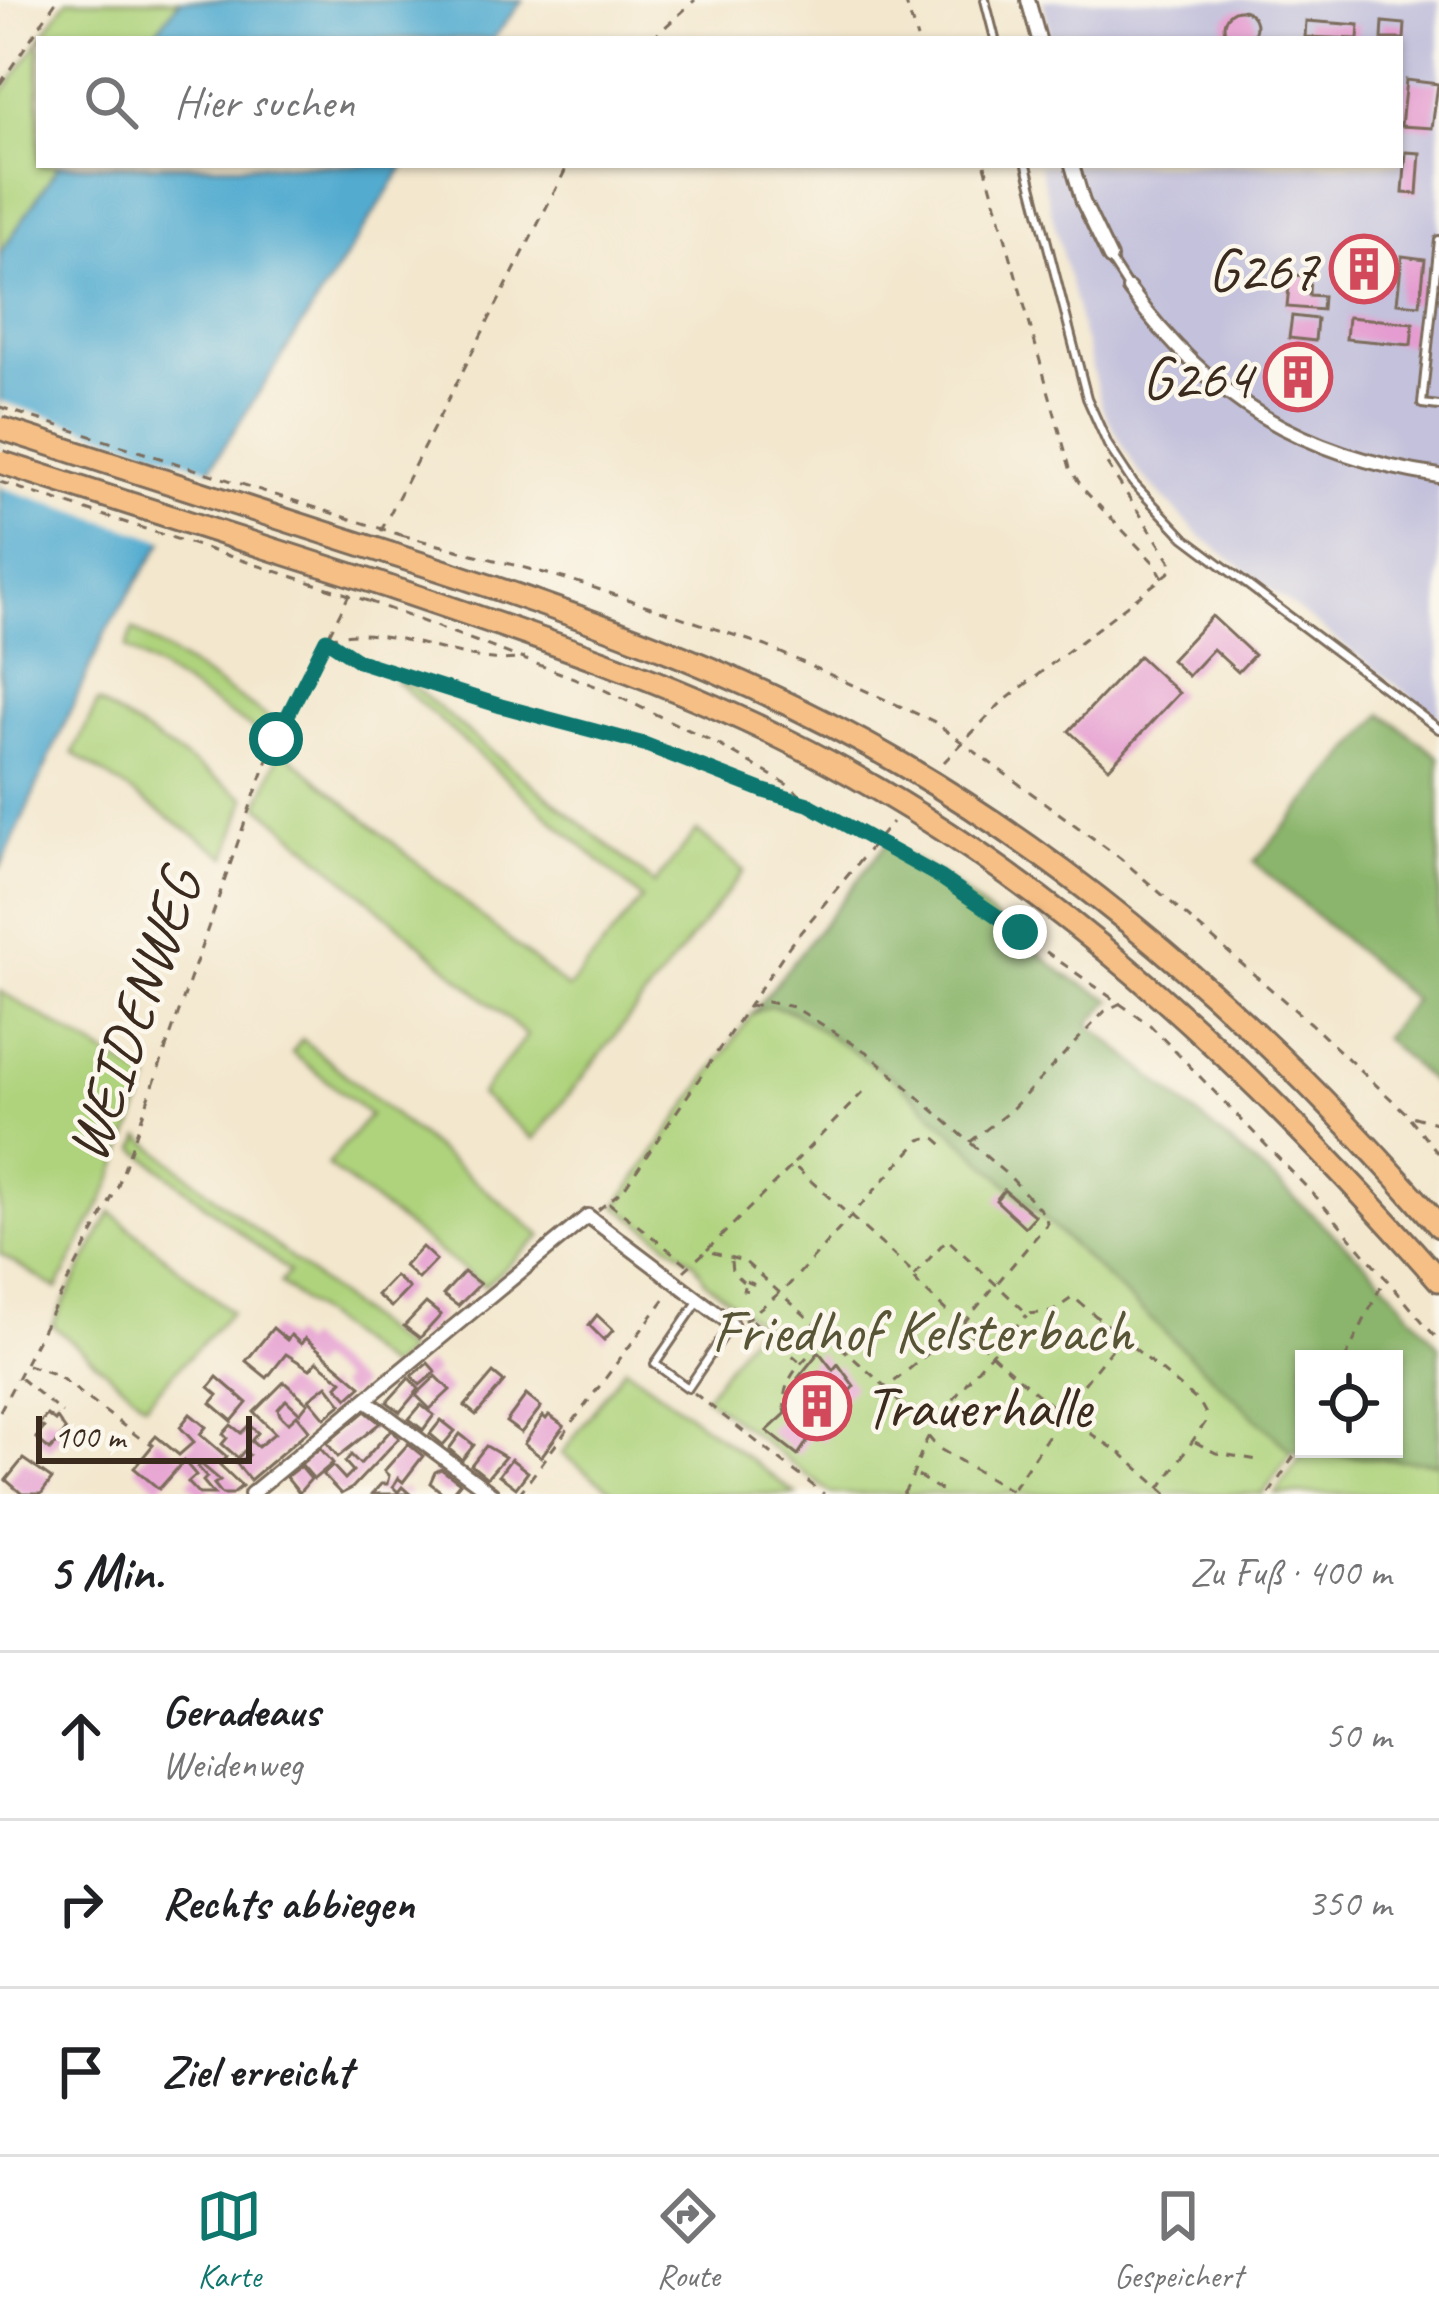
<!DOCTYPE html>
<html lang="de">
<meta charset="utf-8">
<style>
:root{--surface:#fff;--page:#f6f6f6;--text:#202124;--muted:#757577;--line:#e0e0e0;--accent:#0f766e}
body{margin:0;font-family:Caveat,sans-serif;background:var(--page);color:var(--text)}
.controls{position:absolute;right:36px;bottom:36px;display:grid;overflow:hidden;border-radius:0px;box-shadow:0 3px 9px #0004}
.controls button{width:108px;height:108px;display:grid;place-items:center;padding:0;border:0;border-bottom:3px solid var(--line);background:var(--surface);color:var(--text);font:60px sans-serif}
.scale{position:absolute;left:36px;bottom:30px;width:216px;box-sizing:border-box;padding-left:12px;border:6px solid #3b2a1e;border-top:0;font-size:33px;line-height:42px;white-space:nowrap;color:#3b2a1e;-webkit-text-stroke:9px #fbf7ec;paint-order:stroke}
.stop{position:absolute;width:36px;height:36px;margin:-27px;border:9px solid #0f766e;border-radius:50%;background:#fff}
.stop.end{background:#0f766e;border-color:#fff;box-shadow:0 3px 12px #0008}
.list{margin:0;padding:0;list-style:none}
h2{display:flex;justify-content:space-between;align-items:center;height:156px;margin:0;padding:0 48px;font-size:51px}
h2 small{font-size:39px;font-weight:400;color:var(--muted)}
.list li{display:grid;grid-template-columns:78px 1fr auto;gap:36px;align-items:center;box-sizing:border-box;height:168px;padding:0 48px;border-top:3px solid var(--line)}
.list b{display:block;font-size:45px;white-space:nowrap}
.list p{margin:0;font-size:39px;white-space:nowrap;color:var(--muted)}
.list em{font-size:39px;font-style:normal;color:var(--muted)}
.icon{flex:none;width:66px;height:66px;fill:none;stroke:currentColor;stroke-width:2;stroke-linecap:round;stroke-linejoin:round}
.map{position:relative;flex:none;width:1439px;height:1494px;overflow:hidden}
.search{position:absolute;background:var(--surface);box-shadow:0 3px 9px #0004;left:36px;right:36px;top:36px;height:132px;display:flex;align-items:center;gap:30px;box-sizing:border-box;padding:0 42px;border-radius:0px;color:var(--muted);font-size:45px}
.sheet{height:660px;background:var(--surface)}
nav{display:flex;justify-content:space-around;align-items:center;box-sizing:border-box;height:168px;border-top:3px solid var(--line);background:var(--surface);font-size:33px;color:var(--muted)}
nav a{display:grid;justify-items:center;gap:6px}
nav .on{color:var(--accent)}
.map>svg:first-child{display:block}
.industrial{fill:#c3c1db}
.green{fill:#afd37d;stroke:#757e4e;stroke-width:3}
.forest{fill:#8bb56c;stroke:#637045;stroke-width:3;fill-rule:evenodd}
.water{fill:#52acd0;stroke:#466b77;stroke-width:3}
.pier{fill:#f3e7cd}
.building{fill:#e59cd0}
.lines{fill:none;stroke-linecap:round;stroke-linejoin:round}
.lane-casing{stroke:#7b6c5b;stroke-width:12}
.street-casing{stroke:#7b6c5b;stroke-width:18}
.highway-casing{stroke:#7b6c5b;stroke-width:27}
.path{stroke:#7b6c5b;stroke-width:3;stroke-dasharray:9 9;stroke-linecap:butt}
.lane{stroke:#fff;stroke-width:6}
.street{stroke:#fff;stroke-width:12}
.highway{stroke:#f5bf86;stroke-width:21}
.highway-bridge-casing{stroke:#7b6c5b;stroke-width:27;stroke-linecap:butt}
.path-bridge{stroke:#7b6c5b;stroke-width:3;stroke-dasharray:9 9;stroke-linecap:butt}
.highway-bridge{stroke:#f5bf86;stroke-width:21}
.route{stroke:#0f766e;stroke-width:15}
.labels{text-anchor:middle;stroke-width:9;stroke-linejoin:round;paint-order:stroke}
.poi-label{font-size:60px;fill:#3b2a1e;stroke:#fbf7ec;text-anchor:end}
.street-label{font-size:60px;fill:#3b2a1e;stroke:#fbf7ec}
.park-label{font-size:60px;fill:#585436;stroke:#fbf7ec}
</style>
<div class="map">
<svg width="1439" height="1494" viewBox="0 0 1439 1494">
<rect width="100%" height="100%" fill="#fbf7ec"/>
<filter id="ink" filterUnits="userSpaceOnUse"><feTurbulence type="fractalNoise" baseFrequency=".00833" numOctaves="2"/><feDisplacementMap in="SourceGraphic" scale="24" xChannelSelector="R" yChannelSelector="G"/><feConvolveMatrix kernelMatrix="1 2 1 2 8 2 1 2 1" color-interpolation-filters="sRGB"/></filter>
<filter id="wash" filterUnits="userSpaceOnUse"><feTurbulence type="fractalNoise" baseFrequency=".004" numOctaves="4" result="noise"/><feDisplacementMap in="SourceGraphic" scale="48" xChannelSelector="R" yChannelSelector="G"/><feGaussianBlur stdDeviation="2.7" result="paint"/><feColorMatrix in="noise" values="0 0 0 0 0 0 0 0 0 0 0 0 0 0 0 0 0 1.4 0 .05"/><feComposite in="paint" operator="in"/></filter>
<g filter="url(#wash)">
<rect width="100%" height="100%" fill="#f3e7cd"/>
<polygon class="industrial" points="1043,0 1439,0 1439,718 1199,535 1137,470 1102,407 1039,165 1400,165 1400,39 1007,39 1050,30"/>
<g class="green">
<polygon points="67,0 180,0 151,39 40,39"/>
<polygon points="39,41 39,165 59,165 0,254 0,97"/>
<polygon points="133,629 279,724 270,740 126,648"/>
<path d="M394 680 414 687C493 755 575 816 654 884L697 831 744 871 534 1139 480 1095 527 1036 259 805 281 749 568 989 642 899Z"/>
<polygon points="98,702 246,798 227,857 73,753"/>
<polygon points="0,991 150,1081 110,1186 57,1289 0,1254"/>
<path d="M770 1006C818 1015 860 1054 899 1082L1292 1452 1263 1494H832L705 1397 758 1323 705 1281 695 1263 617 1206 752 1014Z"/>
<polygon points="302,1039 542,1236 484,1286 327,1165 370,1115 292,1053"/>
<polygon points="141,1137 407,1352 388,1368 280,1283 289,1272 136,1149"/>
<polygon points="111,1212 231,1312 145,1404 52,1325"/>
<polygon points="625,1367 796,1494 616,1494 562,1454"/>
<polygon points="1304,1452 1439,1463 1439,1494 1275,1494"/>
</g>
<g class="forest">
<polygon points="1383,714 1439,757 1439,1089 1383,1037 1414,1000 1254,862"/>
<path d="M886 844 941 875 1067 976 1112 1000 1089 1024 1281 1186 1378 1275 1439 1346V1463L1292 1452 899 1082 790 1010 770 1006 752 1014ZM1304 1359H1394V1449H1304Z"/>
</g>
<g class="water">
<polygon points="180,0 523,0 493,39 151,39"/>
<polygon points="59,165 405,165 107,629 0,869 0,254"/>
</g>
<polygon class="pier" points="0,401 214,470 169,542 0,487"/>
<g id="blocks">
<g class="building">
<circle cx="1240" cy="26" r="16"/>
<polygon points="1306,21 1359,25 1358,39 1305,37"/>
<polygon points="1383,22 1405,24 1404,39 1382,39"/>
<polygon points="1406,80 1438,84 1432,128 1401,126"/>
<polygon points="1406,152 1420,153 1417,194 1403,193"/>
<circle cx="1364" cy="268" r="29"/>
<polygon points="1402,256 1425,259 1420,305 1397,303"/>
<polygon points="1290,275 1310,276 1309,295 1323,296 1322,310 1287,307"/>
<polygon points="1292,316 1317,319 1315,341 1289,338"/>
<polygon points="1348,317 1413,323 1411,345 1346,339"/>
<polygon points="1212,616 1254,655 1238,672 1213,649 1188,676 1171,660"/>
<polygon points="1139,656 1179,693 1109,768 1069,731"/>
<polygon points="1004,1190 1035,1216 1025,1227 996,1200"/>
<polygon points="422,1247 436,1260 418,1279 404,1266"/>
<polygon points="464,1272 480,1284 458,1306 443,1295"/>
<polygon points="395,1276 409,1288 391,1307 377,1295"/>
<polygon points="426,1303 441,1315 420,1338 404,1326"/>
<polygon points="597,1315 613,1330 604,1340 589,1325"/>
<polygon points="273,1328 287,1340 291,1335 301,1344 305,1338 361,1386 348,1398 337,1386 342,1381 317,1361 310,1369 286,1354 267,1378 246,1361"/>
<polygon points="819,1352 833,1370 838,1364 854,1386 831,1413 826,1409 822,1415 835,1428 822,1441 816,1436 806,1443 798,1455 767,1431 809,1392 798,1378"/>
<polygon points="428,1363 436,1372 420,1385 412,1376"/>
<polygon points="493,1373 504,1382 476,1415 465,1406"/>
<polygon points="436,1376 450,1390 430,1409 416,1395"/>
<polygon points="217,1377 247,1403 232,1421 211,1403 218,1395 209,1387"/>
<polygon points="409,1378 419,1389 400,1412 387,1402"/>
<polygon points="284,1382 308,1403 300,1413 286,1400 278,1409 280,1415 288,1423 297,1415 309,1430 250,1480 237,1464 249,1455 244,1451 238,1458 222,1444 227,1438 223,1434 231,1425 241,1433 249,1425 258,1433 251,1441 258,1447 275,1433 254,1412"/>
<polygon points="327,1385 342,1404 325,1418 309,1399"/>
<polygon points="526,1395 541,1407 521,1433 506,1422"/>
<polygon points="421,1405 434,1415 423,1430 409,1419"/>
<polygon points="365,1411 380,1423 338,1457 327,1443"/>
<polygon points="190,1414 206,1427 200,1434 227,1457 220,1465 242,1486 232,1494 222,1494 214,1484 220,1480 201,1464 198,1467 207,1477 203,1481 214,1494 199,1494 188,1482 196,1475 184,1461 159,1489 134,1468 153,1445 150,1443 156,1436 179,1455 194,1442 180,1427"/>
<polygon points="47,1415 55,1421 57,1418 66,1431 50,1450 36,1438 44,1428 39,1424"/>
<polygon points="549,1415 564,1426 541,1457 524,1444 543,1416 546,1419"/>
<polygon points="441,1420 455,1431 443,1445 430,1434"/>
<polygon points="391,1430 399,1438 352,1488 341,1494 323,1475 333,1466 345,1479 353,1471 345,1462 351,1455 360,1464"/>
<polygon points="460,1434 474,1445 462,1460 449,1449"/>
<polygon points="408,1444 423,1456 403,1482 398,1478 393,1487 398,1492 402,1487 410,1494 372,1494 381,1484 387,1484 389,1476 384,1471"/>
<polygon points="486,1446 505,1457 487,1478 471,1465"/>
<polygon points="320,1448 333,1463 314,1479 301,1464"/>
<polygon points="23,1459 52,1479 41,1494 22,1494 6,1480"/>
<polygon points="511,1459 528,1472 516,1488 499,1475"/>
<polygon points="300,1466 311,1479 299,1493 286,1477"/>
<polygon points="441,1469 460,1483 451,1494 444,1494 430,1483 435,1472"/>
</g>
</g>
</g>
<g filter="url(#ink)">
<use href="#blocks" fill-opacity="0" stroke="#7b6c5b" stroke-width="3"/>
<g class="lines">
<defs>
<g id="lane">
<polyline points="985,0 995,39"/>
<polyline points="1027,165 1087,398 1108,445 1133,483 1184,537 1439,729"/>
<polyline points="1439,240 1422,404 1439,406"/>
<polyline points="1111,261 1129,289"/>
<polyline points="697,1303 655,1364 688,1388 730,1326"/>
</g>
<g id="street">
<polyline points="1028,0 1039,39"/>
<polyline points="1072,165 1083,202 1110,258"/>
<path d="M1129 289C1211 401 1302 455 1439 476"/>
<polyline points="366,1400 492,1494"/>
<polyline points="251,1494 588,1216 731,1324"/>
</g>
<g id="highway">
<path d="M391 554C567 610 743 671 903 765 1107 885 1285 1048 1439 1226"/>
<path d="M377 583C515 630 653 674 784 739 1043 866 1250 1066 1439 1280"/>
</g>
</defs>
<use href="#lane" class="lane-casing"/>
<use href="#street" class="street-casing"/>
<use href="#highway" class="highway-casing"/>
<g class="path">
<polyline points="905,0 917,39"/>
<polyline points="652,39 695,0"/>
<polyline points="0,84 57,0"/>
<polyline points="985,165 1070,468 1083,489 1156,565 1163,578"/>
<polyline points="381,531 568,165"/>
<polyline points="401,535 574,581 766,646 933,721 1120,858 1311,1024 1408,1115 1439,1124"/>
<polyline points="368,601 598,687 716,743 793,788 807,803"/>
<path d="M328 638C392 620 461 669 524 658"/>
<polyline points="326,639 359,661 390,672 693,761 764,791 808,804 940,877 1150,1025 1318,1199 1439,1341"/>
<polyline points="944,762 999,705 1171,571 1170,560 1103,458"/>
<polyline points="749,1007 767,1002 794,1007 868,1053 1013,1180 1046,1216 1047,1224 962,1325 889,1386"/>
<polyline points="1410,1118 1439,1154"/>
<polyline points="970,1142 1011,1110 1105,1011 1121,1003"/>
<polyline points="794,1163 865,1090"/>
<polyline points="609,1203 687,1264"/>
<polyline points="598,1210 624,1189 790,945 892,822"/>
<polyline points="707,1250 793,1165 907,1267 919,1285 1001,1363 1062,1415 1122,1454 1167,1494"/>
<polyline points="731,1261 732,1272 743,1282"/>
<polyline points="684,1271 706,1251 744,1261 887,1388 938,1448 1017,1494"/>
<polyline points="914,1276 947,1239 1028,1314 1052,1312 1073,1297 1200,1403 1206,1414 1205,1423 1156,1494"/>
<polygon points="746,1281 753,1284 751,1291 743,1290"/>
<polyline points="752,1320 799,1361"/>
<polyline points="744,1321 786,1288 920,1140 933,1136 948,1149"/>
<polyline points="1345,1359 1385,1278"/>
<polyline points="27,1365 57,1375 145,1442"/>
<polyline points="20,1378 62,1413"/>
<polyline points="694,1393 824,1494"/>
<polyline points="0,1411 118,1186 254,796 276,739 350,593"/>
<path d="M786 1413C777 1379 806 1359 827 1337"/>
<polyline points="1195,1442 1216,1453 1263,1461"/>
<polyline points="918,1476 947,1494"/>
<polyline points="1013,1488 1080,1389 1119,1340"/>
<polyline points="519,1494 669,1293"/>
<path d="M903 1494C916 1475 918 1454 930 1434 957 1391 992 1351 1027 1315"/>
<polyline points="1269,1494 1304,1441"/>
</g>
<use href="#lane" class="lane"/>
<use href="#street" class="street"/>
<use href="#highway" class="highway"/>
<defs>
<g id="highway-bridge">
<polyline points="0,428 391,554"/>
<polyline points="0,462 377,583"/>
</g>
</defs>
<use href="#highway-bridge" class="highway-bridge-casing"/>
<g class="path-bridge">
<polyline points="0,407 401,535"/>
<polyline points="0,482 368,601"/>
</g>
<use href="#highway-bridge" class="highway-bridge"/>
</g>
</g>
<g class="lines" filter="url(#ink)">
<polyline class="route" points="276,739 326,639 359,661 501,706 644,744 764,791 808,804 940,877 1020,932"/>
</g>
<defs>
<symbol id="building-ring" viewBox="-11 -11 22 22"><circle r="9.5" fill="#fbf7ec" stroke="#d1495b" stroke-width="1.5"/><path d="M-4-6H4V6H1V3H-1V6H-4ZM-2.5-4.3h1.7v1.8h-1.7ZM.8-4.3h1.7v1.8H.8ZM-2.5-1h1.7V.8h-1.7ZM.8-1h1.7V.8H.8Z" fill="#d1495b"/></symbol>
</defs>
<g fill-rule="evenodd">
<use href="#building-ring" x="1326" y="231" width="76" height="76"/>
<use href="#building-ring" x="1260" y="339" width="76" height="76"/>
<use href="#building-ring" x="779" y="1368" width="76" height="76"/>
</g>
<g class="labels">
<g class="poi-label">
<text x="1318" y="290">G267</text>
<text x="1252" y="398">G264</text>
<text x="864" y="1427" text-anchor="start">Trauerhalle</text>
</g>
<g class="street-label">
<text transform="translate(132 1015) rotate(-71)" y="21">WEIDENWEG</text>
</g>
<g class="park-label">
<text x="922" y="1351">Friedhof Kelsterbach</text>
</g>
</g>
</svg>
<div class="controls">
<button><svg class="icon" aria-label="locate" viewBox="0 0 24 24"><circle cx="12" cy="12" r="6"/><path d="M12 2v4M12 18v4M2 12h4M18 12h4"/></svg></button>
</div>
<div class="scale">100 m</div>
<div class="stop" style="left:276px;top:739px"></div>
<div class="stop end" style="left:1020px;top:932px"></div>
<div class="search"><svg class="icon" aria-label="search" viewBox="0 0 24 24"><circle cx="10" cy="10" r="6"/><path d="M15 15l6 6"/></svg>Hier suchen</div>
</div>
<section class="sheet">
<h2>5 Min.<small>Zu Fuß · 400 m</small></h2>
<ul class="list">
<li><svg class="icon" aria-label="ahead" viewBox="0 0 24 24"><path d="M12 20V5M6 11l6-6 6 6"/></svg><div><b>Geradeaus</b><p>Weidenweg</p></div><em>50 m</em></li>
<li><svg class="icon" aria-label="right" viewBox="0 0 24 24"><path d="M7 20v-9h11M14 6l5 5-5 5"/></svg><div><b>Rechts abbiegen</b></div><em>350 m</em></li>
<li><svg class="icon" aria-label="arrive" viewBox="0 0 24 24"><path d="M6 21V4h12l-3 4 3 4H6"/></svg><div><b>Ziel erreicht</b></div></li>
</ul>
</section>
<nav>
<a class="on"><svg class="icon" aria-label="map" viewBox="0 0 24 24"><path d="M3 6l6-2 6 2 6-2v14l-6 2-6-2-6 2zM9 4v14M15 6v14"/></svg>Karte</a>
<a><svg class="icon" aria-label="directions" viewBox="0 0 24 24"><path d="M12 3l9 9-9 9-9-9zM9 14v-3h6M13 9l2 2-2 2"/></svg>Route</a>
<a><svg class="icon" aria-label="saved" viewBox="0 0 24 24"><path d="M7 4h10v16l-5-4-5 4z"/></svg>Gespeichert</a>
</nav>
